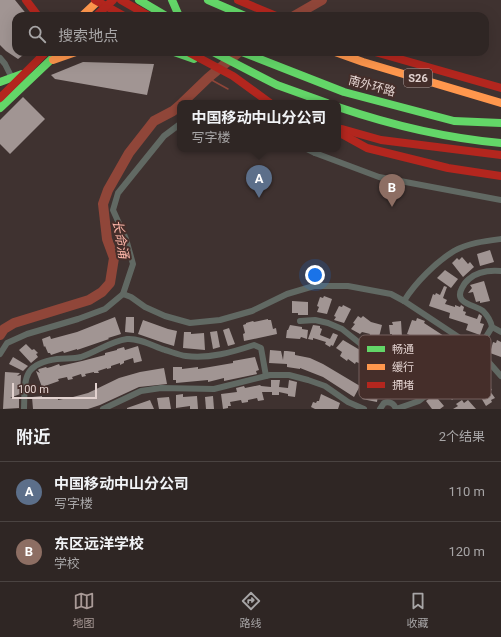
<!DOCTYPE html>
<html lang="zh">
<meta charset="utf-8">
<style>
:root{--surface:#2f2624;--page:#3b3231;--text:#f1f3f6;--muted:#a7a5a6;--line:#4a4341;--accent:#a99a97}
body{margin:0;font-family:Roboto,"Noto Sans SC",sans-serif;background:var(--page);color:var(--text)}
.scale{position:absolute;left:12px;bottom:10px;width:85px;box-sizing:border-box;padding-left:4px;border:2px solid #e2d2cf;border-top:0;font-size:11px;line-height:14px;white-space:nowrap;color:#e2d2cf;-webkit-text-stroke:3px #452e2a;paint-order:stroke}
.you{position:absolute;left:315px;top:275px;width:14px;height:14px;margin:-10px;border:3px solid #fff;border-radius:50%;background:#1a73e8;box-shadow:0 0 0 6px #1a73e833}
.badge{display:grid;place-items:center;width:26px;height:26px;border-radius:50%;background:var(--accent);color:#fff;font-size:13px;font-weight:700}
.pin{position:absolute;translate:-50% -33px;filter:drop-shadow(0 1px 2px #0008)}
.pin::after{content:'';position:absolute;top:21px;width:14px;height:12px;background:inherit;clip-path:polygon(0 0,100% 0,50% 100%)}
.popup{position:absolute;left:177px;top:100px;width:164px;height:52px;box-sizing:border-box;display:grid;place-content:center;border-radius:8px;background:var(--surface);filter:drop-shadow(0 1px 3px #0005);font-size:13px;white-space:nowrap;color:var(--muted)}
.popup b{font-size:15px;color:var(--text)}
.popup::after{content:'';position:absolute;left:50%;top:100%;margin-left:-8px;border:8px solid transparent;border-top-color:var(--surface)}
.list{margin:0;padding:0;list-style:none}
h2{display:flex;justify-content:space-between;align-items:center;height:52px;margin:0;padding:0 16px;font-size:17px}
h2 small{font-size:13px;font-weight:400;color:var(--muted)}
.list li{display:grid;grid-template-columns:26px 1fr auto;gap:12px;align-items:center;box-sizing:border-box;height:60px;padding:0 16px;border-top:1px solid var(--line)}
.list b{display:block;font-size:15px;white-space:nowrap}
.list p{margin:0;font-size:13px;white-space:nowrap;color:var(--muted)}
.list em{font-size:13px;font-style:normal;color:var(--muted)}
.icon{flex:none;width:22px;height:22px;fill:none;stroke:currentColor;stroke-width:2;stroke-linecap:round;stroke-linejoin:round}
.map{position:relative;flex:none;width:501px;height:409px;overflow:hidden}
.search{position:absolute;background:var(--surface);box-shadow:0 4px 16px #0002;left:12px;right:12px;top:12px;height:44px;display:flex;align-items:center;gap:10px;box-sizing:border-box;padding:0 14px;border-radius:12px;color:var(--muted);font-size:15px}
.sheet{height:172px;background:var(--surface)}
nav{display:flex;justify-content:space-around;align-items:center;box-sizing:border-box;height:56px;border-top:1px solid var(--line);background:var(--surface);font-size:11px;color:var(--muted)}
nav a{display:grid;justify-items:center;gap:2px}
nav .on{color:var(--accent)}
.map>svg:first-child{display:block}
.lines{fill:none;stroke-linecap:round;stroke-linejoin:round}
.stream{stroke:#904639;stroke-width:1.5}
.river{stroke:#904639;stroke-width:10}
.building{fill:#a19593}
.street{stroke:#616963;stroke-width:6}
.fast{stroke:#63d668;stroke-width:8}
.slow{stroke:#ff974d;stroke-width:8}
.jam{stroke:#b3261e;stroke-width:8}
.labels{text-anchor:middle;stroke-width:4;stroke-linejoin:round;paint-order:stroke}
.shield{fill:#452e2a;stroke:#b3a19e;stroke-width:1}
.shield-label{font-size:11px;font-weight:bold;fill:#e2d2cf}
.street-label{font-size:12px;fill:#e2d2cf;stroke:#452e2a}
.water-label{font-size:13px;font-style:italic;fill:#f9b3a6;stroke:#452e2a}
.key{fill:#452e2a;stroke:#745f5c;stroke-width:1}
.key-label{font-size:11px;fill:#e2d2cf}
</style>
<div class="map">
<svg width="501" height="409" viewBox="0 0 501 409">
<rect width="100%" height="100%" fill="#3f3230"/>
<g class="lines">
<polyline class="stream" points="208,78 228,89"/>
<g class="river">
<polyline points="294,16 322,0"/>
<polyline points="182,103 208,78 239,52"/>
<polyline points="0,335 4,329 14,323 89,300 102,292 110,283 114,258 107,239 103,204 108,190 129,153 154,121 173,111 180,105"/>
</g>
</g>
<g class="building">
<polygon points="0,0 15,0 28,16 16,16 16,52 27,52 18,59 6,51 0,45"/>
<polygon points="83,62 154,64 147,95 55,79 51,75"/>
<polygon points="23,97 45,119 10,154 0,144 0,120"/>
<polygon points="490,250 494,262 480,266 477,254"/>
<polygon points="462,257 468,264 470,262 474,267 463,277 452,263 457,258 459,260"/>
<polygon points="445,270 458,279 451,288 437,278"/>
<polygon points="484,281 490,301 480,303 480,301 476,302 473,292 468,293 472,288 470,285"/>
<polygon points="444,286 447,287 443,298 447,300 445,304 455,307 455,305 460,307 461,305 464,307 463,311 466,312 465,315 477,319 479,314 482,316 480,323 484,324 480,335 466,330 468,324 449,318 450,313 429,306 433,294 435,295 436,293 440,295"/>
<polygon points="324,296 332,299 327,314 317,312 319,307 317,306 320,297 323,298"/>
<polygon points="292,301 308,302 308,315 298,315 298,313 292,313"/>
<polygon points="343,305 351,309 344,323 334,320 336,317 334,316 339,306 342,307"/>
<polygon points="358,316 361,318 363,316 371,322 382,325 378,341 368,340 370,334 362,332 360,334 351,329 355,324 353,323"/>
<polygon points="115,317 121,334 108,338 109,339 77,350 77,349 64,353 63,351 51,355 50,353 48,353 45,346 44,347 42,339 50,336 51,339 77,332"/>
<polygon points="126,317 134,317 134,333 125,332"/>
<polygon points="417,318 425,321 424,323 444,336 441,339 447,346 451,343 457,350 459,348 463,352 453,361 440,350 441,349 419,335 419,336 415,335 415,337 407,334 412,320 416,321"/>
<polygon points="268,319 268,320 271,320 273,329 276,328 277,334 244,341 243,334 245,333 243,325 246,324 246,323 253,321 254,322"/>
<polygon points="143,320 168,329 177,331 174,346 164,343 138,334"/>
<polygon points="401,321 402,337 392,340 392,334 390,334 389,325 393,325 392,322"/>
<polygon points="290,325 302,327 302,329 308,330 307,339 301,337 300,339 286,338 287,330 288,330"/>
<polygon points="313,325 320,326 320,328 322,329 320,335 330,339 333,333 338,335 333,346 331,345 330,347 325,344 326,342 313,338 313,340 308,339"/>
<polygon points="229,328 235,344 228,346 223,330"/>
<polygon points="217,331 220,347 213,349 210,332"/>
<polygon points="184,332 191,332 191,334 204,333 205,350 183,348"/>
<polygon points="343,340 365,353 380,358 375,371 369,369 370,367 356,362 355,364 348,359 347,361 340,356 342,352 336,348"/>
<polygon points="497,340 501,342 501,357 490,353 493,342 496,343"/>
<polygon points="26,344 32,350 34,349 38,353 36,354 38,357 31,363 19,350"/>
<polygon points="138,346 142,361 134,363 133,358 124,361 124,363 120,365 120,363 111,366 111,368 107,369 107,368 98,371 99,373 94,373 94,372 85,374 86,376 82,377 81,374 72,377 73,379 68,380 67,377 58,379 59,381 42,387 36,371 40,373 38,370 39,369 46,367 47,368 51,367 51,368 51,367 59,364 60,366 82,361 105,355 105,353 117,350 117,349 124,347 125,350"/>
<polygon points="412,348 418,349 422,358 398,367 392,359 395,368 389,370 384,356 400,353"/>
<polygon points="270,350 281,351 283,360 284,351 287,351 295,352 295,355 310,358 323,364 360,386 354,397 323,377 300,368 300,369 287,367 287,364 269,363"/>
<polygon points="13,357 28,366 23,371 9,364"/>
<polygon points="255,357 259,370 256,371 257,374 224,381 224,378 208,382 208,380 176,383 176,380 173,380 173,367 182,367 182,369 198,367 198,369 233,363 233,361"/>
<polygon points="473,362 476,366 474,368 480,374 477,377 478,378 472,383 462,371"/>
<polygon points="164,368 167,384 139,387 100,405 88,409 33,409 32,397 42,396 42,398 58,398 58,400 73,397 88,393 119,378 140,372"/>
<polygon points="5,372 20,373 17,376 21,375 20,394 10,398 19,398 19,408 3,409"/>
<polygon points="417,372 423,380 424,379 428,384 417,392 406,378"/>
<polygon points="271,380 280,380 279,387 288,388 289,380 297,382 295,397 288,396 288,394 279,392 279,395 272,395 272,392 262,392 264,400 258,401 257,398 248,400 248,402 242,403 241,400 230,402 231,406 228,406 228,408 223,409 221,394 237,392 236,388 244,386 245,388 260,385 261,386 271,387"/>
<polygon points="396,381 397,383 400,382 403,390 406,390 407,396 395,399 390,383"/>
<polygon points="453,381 456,385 455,386 460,393 452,400 446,393 438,399 444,406 440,409 432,409 426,401"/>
<polygon points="489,385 492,390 490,391 495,398 491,400 492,402 486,406 477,391 482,387 484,389"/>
<polygon points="364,387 379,389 377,402 362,399"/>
<polygon points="183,394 183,397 197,396 198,409 190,409 190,406 176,408 176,395"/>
<polygon points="321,394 340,403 338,409 315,409 311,407 313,402 316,403 317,401 319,401"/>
<polygon points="213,396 214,409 206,409 205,397"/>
<polygon points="169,397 171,409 159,409 157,398"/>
<polygon points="150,400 154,409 127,409 127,408"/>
<polygon points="462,400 464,403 468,400 476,409 453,409 458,406 456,404"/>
</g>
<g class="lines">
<g class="street">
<polyline points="0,58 5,64 12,78"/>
<polyline points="307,149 315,153 316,149"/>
<polyline points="315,153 379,177 501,200"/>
<path d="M501 271C489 270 478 271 469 279 465 282 464 284 462 288 453 304 476 305 483 311 488 316 491 322 492 327L501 332"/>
<path d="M123 294 131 297 145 307 165 316 190 323 220 320 252 311 287 294 314 286H348L391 294 404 301C415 283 436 262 454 251 468 243 485 241 501 239"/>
<polyline points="404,301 478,350 501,376"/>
<polyline points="300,321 315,320 328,323 342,329 362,345 380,352 399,349 411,343 425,346 441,356 456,371"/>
<polyline points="0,354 7,343 27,334 78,319 105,309 123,294 133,264 126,239 113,210 118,193 164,136 180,124"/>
<path d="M24 409C25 379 22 364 57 359 65 358 74 359 81 357 96 352 111 341 127 339 140 338 153 346 165 350 172 352 179 355 186 356 209 359 233 352 254 345L261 348 266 376"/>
<polyline points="103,409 141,391 161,388 214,389 270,375 289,375 308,380 325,386 348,402 364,409"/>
<path d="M380 409 384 403C389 401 394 403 396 409"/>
<polyline points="396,409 419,401 447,379 478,350 492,327"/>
</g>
<g class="fast">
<polyline points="139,0 166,16"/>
<polyline points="172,0 179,16"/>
<polyline points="208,0 245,16"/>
<polyline points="174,52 194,59"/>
<polyline points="213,52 277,85 327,103"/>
<polyline points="242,52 344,92 454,121 501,123"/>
<polyline points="0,82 22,74"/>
<path d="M338 107C391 125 445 138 501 143"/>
<polyline points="0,108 59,52"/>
</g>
<g class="slow">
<polyline points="82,16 99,0"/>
<polyline points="335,52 363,62 501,103"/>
<polyline points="53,60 76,52"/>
</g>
<g class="jam">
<polyline points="26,0 38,16"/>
<polyline points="95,0 124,16"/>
<polyline points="121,0 149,16"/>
<polyline points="238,0 276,16"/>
<polyline points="96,16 113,0"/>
<polyline points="188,52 233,76 270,103"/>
<polyline points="375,52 501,88"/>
<polyline points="0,98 46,52"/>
<polyline points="342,129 381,140 501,155"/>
<polyline points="338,132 367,148 448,168 501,176"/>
</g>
</g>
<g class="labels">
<rect class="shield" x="404" y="69" width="28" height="18" rx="3"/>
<g class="shield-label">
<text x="418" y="82">S26</text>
</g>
<g class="street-label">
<text transform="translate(372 86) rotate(15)" y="4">南外环路</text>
</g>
<g class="water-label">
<text transform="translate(121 239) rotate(80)" y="5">长命涌</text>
</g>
</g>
<rect x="359" y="335" width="132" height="64" rx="6" class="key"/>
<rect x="367" y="346" width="18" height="6" fill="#63d668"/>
<rect x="367" y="364" width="18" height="6" fill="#ff974d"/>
<rect x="367" y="382" width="18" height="6" fill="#b3261e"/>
<g class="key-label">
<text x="392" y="353">畅通</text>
<text x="392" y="371">缓行</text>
<text x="392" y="389">拥堵</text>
</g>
</svg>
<div class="scale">100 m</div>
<div class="you"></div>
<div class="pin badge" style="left:259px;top:198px;background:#5c6f8a">A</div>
<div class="popup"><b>中国移动中山分公司</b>写字楼</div>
<div class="pin badge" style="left:392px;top:207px;background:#8d6e63">B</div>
<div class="search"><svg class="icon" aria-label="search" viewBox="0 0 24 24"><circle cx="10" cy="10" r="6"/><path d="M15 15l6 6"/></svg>搜索地点</div>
</div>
<section class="sheet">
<h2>附近<small>2个结果</small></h2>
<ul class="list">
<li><span class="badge" style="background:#5c6f8a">A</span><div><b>中国移动中山分公司</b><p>写字楼</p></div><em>110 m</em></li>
<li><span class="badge" style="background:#8d6e63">B</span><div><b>东区远洋学校</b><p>学校</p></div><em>120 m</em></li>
</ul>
</section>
<nav>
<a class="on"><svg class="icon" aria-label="map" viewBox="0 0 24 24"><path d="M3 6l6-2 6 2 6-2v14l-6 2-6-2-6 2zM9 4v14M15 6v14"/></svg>地图</a>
<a><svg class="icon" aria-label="directions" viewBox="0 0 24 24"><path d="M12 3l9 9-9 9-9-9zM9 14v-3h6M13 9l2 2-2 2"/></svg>路线</a>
<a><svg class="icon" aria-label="saved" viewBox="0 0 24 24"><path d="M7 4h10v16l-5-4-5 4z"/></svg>收藏</a>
</nav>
